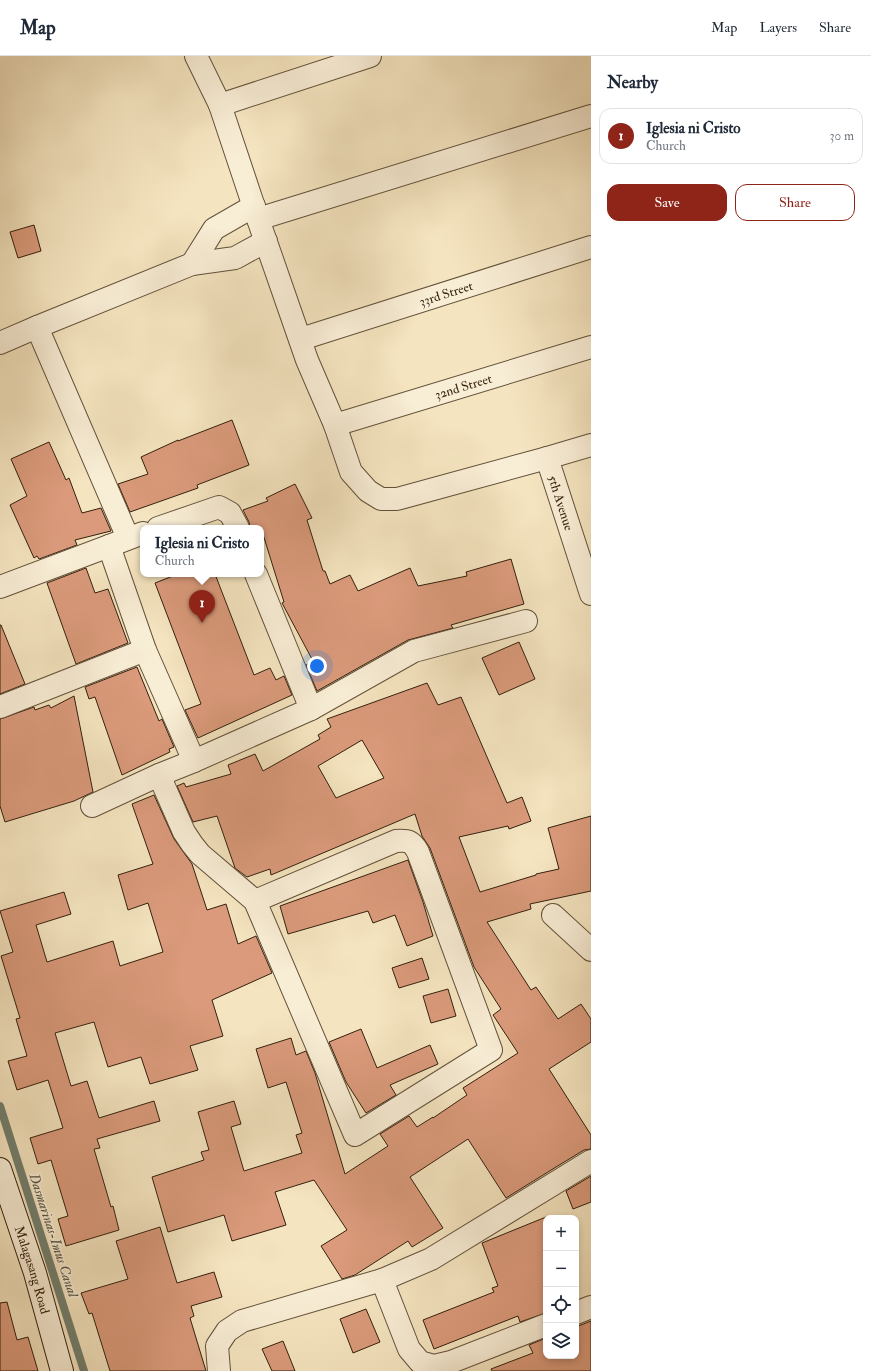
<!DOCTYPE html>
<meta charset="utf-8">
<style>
:root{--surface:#fff;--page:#f2f2f3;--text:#1f2937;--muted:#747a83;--line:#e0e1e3;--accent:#8f2418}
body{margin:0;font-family:"IM FELL Double Pica",serif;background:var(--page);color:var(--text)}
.controls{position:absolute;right:12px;bottom:12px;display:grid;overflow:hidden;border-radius:8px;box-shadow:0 2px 6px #0003}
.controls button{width:36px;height:36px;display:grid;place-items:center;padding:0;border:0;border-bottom:1px solid var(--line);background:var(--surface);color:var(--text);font:20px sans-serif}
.you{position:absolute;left:317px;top:610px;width:14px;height:14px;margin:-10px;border:3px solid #fff;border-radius:50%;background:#1a73e8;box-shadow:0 0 0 6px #1a73e833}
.badge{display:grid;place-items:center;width:26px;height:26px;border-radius:50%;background:var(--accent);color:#fff;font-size:13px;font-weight:700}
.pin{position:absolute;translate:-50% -33px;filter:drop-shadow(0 1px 2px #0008)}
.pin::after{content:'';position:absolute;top:21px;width:14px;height:12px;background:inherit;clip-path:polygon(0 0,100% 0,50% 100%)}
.popup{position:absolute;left:140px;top:469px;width:124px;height:52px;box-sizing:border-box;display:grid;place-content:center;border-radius:8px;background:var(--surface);filter:drop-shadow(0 1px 3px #0005);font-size:13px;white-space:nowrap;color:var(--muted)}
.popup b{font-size:15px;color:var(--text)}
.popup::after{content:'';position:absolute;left:50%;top:100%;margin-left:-8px;border:8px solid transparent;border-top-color:var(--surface)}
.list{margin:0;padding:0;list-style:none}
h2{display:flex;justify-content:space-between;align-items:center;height:52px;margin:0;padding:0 16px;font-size:17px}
h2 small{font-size:13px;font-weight:400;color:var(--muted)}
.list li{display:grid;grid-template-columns:26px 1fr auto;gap:12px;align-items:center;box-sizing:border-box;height:56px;margin:0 8px 8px;padding:0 8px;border:1px solid var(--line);border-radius:12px}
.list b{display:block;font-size:15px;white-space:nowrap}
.list p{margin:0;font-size:13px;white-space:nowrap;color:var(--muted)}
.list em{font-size:13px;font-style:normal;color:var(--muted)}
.actions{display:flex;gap:8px;padding:12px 16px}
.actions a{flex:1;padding:9px 0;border:1px solid var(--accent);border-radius:12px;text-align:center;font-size:14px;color:var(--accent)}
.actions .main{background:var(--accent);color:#fff}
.icon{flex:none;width:22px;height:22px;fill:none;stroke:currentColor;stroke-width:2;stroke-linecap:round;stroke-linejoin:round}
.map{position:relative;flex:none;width:591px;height:1315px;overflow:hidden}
header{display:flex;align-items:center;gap:24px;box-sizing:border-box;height:56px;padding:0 20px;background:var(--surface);border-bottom:1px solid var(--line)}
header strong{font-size:19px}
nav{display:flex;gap:22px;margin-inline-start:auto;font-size:14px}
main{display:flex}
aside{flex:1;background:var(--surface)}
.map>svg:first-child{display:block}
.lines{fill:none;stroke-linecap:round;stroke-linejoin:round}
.stream{stroke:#727f6e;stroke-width:8}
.building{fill:#da9a7b;stroke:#33200d;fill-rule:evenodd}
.minor-casing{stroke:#63513a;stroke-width:24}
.secondary-casing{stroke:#33200d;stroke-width:24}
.minor{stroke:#f8edd5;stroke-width:22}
.secondary{stroke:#f8edd5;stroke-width:22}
.labels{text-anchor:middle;stroke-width:3.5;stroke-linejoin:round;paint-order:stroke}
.street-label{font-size:13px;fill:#33200d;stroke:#f8edd5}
.water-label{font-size:14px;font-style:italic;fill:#52503d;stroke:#f8edd5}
</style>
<header>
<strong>Map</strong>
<nav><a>Map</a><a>Layers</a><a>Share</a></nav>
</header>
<main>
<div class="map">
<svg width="591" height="1315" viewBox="0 0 591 1315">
<rect width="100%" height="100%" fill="#f4e4bf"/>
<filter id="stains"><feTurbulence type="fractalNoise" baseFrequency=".005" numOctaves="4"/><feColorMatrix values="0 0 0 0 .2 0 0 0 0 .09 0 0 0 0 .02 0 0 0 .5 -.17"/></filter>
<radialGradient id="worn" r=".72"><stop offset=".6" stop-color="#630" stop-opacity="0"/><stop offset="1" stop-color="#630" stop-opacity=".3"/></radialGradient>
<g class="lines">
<polyline class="stream" points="0,1050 84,1315"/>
</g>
<g class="building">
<polygon points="34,169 41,195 18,202 10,176"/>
<polygon points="232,364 249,409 197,429 198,432 130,456 118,428 148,418 141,401 178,384 178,385"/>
<polygon points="49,386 66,424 69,422 82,457 101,452 111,475 75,484 77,489 39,503 37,500 34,502 10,449 27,440 11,403"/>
<polygon points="295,428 312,462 307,464 323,515 325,515 330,528 350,519 358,535 410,512 418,530 467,520 466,516 511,503 524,548 451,569 453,572 408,584 317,635 306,609 313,605 282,547 284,546 261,472 250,472 249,466 243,454 268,445 266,442"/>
<polygon points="86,512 95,537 108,533 128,587 76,608 47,527"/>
<polygon points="178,518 215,518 254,619 270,612 276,624 284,620 292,639 198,682 185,654 201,648 155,527"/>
<polygon points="0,569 1,569 25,628 0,638"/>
<polygon points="519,586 535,623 499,639 482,602"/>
<polygon points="137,611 159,665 162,663 174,691 169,693 170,696 122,719 95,641 89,643 85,631"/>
<path d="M427 627 438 649 461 641 507 747 522 741 531 765 509 773 508 770 459 781 480 836 536 819V818L559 813 548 772 591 760V835L530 848 531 853 487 866 531 934 536 931 558 963 581 948 591 963V986L549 1013 591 1079V1093L584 1094 556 1111 506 1142 468 1083 410 1121 443 1172 412 1191 408 1185 355 1219 342 1223 321 1190 347 1174 314 1124 275 1136 286 1169 232 1185 224 1159 168 1176 152 1121 204 1104 201 1096 209 1094 198 1056 234 1045 241 1068 231 1071 244 1115 302 1097 296 1079 302 1077 286 1026 268 1032 256 993 291 982 296 999 306 995 315 1017 345 1118 388 1090 380 1078 409 1060 417 1071 433 1061V1062L467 1039 463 1032 518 997 493 959 501 953 474 911 430 792 422 780 415 758 271 819 270 813 247 821 235 812 217 760 193 766 177 730 184 727 186 731 231 718 228 709 255 698 263 715 320 683 318 679 331 671 327 663ZM362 684 384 722 336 742 318 710Z"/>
<polygon points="74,640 93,736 74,745 5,766 0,750 0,663 34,651 35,654 49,649 51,652"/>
<polygon points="154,739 174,783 192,808 207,854 226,848 238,888 256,880 272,917 212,944 223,980 190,990 198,1014 150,1028 141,1001 108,1011 94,966 55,977 71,1030 87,1025 99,1062 154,1045 160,1065 97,1083 100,1092 94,1093 111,1151 113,1150 119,1174 66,1190 58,1163 68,1160 51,1104 38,1108 30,1082 63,1072 48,1024 17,1034 8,1005 27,1000 16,963 20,962 1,900 13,896 0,855 64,836 71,858 36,869 47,906 113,885 120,910 163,896 148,847 128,854 118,819 153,808 132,748"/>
<polygon points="408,804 423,846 433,880 407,890 395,859 373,867 368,855 288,878 280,850"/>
<polygon points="422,902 429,923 399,932 392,912"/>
<polygon points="448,933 456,960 431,967 423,940"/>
<polygon points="361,973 377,1012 430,989 438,1008 390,1029 396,1039 366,1057 346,1026 329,986"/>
<polygon points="591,1120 591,1146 573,1153 566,1135"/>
<polygon points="546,1161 546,1257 520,1266 518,1260 434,1293 423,1264 494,1236 492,1232 498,1230 482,1187"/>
<polygon points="160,1171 177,1227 214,1216 222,1241 191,1250 194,1260 190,1262 206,1315 110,1315 92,1257 89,1258 81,1237 128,1223 116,1185"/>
<polygon points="7,1246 17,1284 28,1281 38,1315 0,1315 0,1247"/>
<polygon points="366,1253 380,1286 353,1297 340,1263"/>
<polygon points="591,1265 591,1315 492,1315 491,1313 533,1297 529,1289 546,1282 546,1300 576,1300 576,1271"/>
<polygon points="283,1285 295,1315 272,1315 262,1293"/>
</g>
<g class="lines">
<defs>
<g id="minor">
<polyline points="196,0 220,49 258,163 307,304 335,369 351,416 368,435 381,443 397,443 547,402 591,389"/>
<polyline points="220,49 370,0"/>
<polyline points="258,163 591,60"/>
<polyline points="192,208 214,173 254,150"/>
<polyline points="37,271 128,482"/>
<path id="s1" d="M301 283 591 191"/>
<polyline points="0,287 37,271 192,208 235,202 266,185"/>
<path id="s2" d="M335 369 591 291"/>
<path id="s3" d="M547 402 591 538"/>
<polyline points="158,472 219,451 230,457 238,472"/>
<polyline points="143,477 109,490 145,594 194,705"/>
<polyline points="256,518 311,653"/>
<polyline points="0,531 109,490"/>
<polyline points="0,651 145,594"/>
<path d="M159 719 184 776 192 788 200 798 255 845 355 1079 491 994 418 796C412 785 408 784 396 785L255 845"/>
<polyline points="92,750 159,719 194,705 311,653 414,595 526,565"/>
<polyline points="553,859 591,894"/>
<polyline points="382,1224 409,1293 420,1306 434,1310 451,1306 546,1269"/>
<polyline points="576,1257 591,1251"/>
<polyline points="219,1315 217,1290 227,1275 242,1265 382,1224 431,1203 591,1105"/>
</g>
<g id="secondary">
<path id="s4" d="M0 1113 35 1217 62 1315"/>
</g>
</defs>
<use href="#minor" class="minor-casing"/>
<use href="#secondary" class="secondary-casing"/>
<use href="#minor" class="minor"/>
<use href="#secondary" class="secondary"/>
</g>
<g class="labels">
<g class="street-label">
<text dy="5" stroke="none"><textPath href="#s1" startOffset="152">33rd Street</textPath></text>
<text dy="5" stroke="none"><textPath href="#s2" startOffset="134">32nd Street</textPath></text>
<text dy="5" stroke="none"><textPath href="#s3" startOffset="47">5th Avenue</textPath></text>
<text dy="5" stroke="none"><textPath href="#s4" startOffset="106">Malagasang Road</textPath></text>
</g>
<g class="water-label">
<text transform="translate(54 1179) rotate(72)" y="5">Dasmarinas-Imus Canal</text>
</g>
</g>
<rect width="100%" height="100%" filter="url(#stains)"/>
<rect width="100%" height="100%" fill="url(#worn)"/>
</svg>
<div class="controls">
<button>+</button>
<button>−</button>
<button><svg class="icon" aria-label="locate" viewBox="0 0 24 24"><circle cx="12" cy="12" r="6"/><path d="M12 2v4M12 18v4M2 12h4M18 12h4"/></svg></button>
<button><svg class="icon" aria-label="layers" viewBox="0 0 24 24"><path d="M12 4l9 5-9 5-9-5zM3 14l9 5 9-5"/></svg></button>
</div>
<div class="you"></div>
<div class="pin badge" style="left:202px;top:567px">1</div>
<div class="popup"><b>Iglesia ni Cristo</b>Church</div>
</div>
<aside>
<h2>Nearby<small></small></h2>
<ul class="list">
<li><span class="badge">1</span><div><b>Iglesia ni Cristo</b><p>Church</p></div><em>30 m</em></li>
</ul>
<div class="actions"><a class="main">Save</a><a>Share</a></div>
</aside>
</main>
